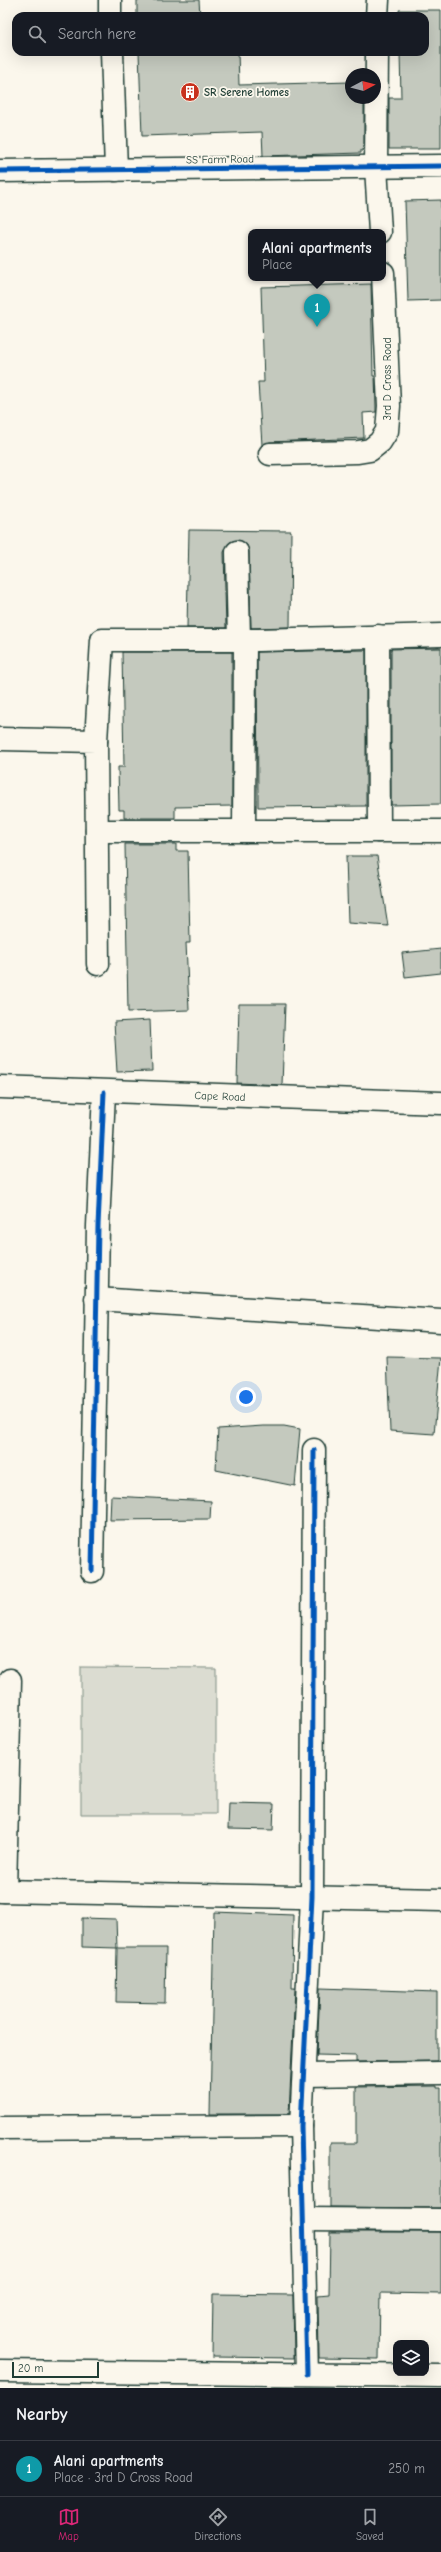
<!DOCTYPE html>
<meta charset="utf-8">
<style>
:root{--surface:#171b24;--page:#20242c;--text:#f1f3f6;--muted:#9ea1a6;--line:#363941;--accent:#db2777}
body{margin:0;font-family:"Comic Neue",sans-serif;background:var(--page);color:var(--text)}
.controls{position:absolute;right:12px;bottom:12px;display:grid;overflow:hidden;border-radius:8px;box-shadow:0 4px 16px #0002}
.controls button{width:36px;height:36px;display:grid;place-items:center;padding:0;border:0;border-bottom:1px solid var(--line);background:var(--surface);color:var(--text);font:20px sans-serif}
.compass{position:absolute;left:345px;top:68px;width:36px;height:36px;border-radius:50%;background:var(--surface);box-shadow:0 4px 16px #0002;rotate:83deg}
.scale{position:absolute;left:12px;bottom:10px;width:87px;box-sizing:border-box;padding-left:4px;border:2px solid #1f3d34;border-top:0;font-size:11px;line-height:14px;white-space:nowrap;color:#1f3d34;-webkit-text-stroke:3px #fbf7ec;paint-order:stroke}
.you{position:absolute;left:246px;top:1397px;width:14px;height:14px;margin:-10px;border:3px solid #fff;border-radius:50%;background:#1a73e8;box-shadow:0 0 0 6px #1a73e833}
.badge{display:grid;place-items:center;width:26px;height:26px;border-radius:50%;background:var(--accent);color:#fff;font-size:13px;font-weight:700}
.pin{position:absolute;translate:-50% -33px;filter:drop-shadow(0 1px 2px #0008)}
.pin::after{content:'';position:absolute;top:21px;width:14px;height:12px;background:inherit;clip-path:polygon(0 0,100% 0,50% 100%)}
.popup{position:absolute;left:248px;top:229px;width:138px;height:52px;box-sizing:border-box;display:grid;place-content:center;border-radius:8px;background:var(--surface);filter:drop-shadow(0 1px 3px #0005);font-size:13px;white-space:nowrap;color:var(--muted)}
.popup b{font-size:15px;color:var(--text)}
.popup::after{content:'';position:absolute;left:50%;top:100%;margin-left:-8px;border:8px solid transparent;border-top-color:var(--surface)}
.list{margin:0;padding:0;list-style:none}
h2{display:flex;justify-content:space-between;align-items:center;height:52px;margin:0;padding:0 16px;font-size:17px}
h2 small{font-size:13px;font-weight:400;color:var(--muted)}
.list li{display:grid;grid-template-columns:26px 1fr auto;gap:12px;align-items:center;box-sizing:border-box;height:56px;padding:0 16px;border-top:1px solid var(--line)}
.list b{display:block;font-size:15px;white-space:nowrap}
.list p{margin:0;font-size:13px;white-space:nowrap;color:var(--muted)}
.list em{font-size:13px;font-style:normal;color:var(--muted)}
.icon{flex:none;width:22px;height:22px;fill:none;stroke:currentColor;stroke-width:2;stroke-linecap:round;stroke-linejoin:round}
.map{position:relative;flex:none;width:441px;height:2388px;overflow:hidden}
.search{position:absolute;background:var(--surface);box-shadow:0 4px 16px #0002;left:12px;right:12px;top:12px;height:44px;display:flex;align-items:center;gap:10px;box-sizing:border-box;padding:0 14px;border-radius:12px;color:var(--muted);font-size:15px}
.sheet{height:108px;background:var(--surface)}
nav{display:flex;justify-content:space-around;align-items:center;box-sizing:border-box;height:56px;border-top:1px solid var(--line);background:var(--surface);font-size:11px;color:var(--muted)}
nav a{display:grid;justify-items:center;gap:2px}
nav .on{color:var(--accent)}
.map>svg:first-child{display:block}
.green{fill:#dbdcd1;stroke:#7d8c82}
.building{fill:#c4c9be;stroke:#1f3d34}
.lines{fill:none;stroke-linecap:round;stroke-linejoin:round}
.minor-casing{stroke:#1f3d34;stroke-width:25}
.minor{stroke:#fbf7ec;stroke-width:22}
.cycleway-casing{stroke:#fbf7ec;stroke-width:8}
.cycleway{stroke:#0057b8;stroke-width:5}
.labels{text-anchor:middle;stroke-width:3.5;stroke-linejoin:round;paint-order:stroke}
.poi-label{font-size:11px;font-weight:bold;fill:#1f3d34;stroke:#fbf7ec;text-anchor:start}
.street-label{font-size:11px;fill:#1f3d34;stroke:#fbf7ec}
</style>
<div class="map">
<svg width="441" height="2388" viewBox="0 0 441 2388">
<rect width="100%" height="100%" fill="#fbf7ec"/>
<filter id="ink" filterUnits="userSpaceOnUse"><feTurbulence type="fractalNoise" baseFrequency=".025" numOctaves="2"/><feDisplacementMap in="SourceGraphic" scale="8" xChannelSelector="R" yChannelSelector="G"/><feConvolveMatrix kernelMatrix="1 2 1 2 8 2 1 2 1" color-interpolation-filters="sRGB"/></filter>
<g filter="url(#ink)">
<polygon class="green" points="81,1667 216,1668 216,1814 81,1814"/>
<g class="building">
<polygon points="137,0 199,0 200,16 137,16"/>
<polygon points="399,10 441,10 441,149 389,149 389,98 401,98 400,52 425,52 425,16 400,16"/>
<polygon points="139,52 238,52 239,85 351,82 351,98 364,98 364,150 361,150 361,153 263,156 262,132 142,136"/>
<polygon points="441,200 441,300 408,301 405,201"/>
<polygon points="371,284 373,376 375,376 376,408 376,412 363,413 364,438 270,442 262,445 258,382 264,382 261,287"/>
<polygon points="189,530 291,531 290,627 251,628 249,551 247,545 237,540 230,542 224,552 226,628 187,628"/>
<polygon points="441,648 441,804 391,805 391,649"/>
<polygon points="366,650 366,806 258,807 257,652"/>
<polygon points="122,652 232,652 232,806 175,807 175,818 124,818 124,810 119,810 118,767 124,767"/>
<polygon points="125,844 176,844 176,851 188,851 190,943 186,943 189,1010 128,1012"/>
<polygon points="346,856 377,856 388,926 348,923"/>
<polygon points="441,949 441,973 405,977 402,953"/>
<polygon points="239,1004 285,1004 282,1085 237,1083"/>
<polygon points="150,1020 152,1071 117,1072 114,1022"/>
<polygon points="387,1357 441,1358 434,1434 390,1431"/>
<polygon points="263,1426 284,1426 300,1429 295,1486 216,1470 218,1429"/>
<polygon points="111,1496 211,1501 210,1519 110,1520"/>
<polygon points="229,1803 274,1804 273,1830 228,1829"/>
<polygon points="214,1912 293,1915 292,1988 295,1988 289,2114 210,2114"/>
<polygon points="82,1918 116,1919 117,1948 82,1947"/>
<polygon points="117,1948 166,1948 165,2003 116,2002"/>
<polygon points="320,1988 437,1992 437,2061 356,2062 356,2056 317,2055"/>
<polygon points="437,2086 437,2088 441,2088 441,2208 330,2207 330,2143 356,2143 356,2087"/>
<polygon points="330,2232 441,2232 441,2294 380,2293 379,2359 319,2358 318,2295 329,2294"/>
<polygon points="213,2294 293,2295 294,2358 212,2357"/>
</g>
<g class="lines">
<defs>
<g id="minor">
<polyline points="110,0 110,16"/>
<polyline points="377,16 378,0"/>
<polyline points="112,52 116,170"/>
<polyline points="377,52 376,167 380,232"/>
<polyline points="0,171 441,166"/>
<polyline points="270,454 358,452 370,450 380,442 387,431 389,406 383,273"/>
<polyline points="237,552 239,640"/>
<polyline points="378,636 379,831"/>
<polyline points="0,739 96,741 98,964"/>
<polyline points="96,741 102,640 258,640 441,635"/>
<polyline points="97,831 441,831"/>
<polyline points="244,831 245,640"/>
<polyline points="0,1087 441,1103"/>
<polyline points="96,1299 441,1321"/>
<polyline points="92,1571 98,1226 104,1092"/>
<polyline points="0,1891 441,1900"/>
<polyline points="5,1891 10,1680"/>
<polyline points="304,2075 441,2073"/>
<polyline points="0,2128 301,2126"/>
<polyline points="303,2219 441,2220"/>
<polyline points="0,2371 441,2376"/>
<polyline points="307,2374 301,2126 312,1897 314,1450"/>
</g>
</defs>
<use href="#minor" class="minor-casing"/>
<use href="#minor" class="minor"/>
<defs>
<g id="cycleway">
<polyline points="0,171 441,166"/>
<polyline points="92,1571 98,1226 104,1092"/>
<polyline points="307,2374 301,2126 312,1897 314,1450"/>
</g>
</defs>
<use href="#cycleway" class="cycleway-casing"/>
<use href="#cycleway" class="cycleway"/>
</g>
</g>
<defs>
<symbol id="building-disc" viewBox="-11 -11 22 22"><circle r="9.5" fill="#c8321e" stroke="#fbf7ec"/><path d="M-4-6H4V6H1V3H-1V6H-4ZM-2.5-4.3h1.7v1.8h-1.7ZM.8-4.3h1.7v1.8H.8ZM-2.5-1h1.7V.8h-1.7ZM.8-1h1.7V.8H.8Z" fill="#fff"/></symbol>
</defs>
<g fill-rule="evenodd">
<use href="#building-disc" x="179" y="81" width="22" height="22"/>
</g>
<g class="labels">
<g class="poi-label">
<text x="204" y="96">SR Serene Homes</text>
</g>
<g class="street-label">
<text transform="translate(220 159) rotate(-1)" y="4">SS Farm Road</text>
<text transform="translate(387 379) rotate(-90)" y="4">3rd D Cross Road</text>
<text transform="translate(220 1096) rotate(2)" y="4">Cape Road</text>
</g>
</g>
</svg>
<div class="controls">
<button><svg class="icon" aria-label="layers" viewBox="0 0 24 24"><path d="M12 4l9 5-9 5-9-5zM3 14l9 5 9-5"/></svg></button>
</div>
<svg class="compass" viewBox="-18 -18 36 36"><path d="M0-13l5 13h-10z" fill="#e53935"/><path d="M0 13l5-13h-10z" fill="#9ea1a6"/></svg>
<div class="scale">20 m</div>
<div class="you"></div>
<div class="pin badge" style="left:317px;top:327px;background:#0f9aa8">1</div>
<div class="popup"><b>Alani apartments</b>Place</div>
<div class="search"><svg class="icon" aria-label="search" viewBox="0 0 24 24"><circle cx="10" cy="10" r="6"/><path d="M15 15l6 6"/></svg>Search here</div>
</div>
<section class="sheet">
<h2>Nearby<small></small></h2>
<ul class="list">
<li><span class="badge" style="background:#0f9aa8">1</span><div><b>Alani apartments</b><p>Place · 3rd D Cross Road</p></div><em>250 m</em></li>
</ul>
</section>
<nav>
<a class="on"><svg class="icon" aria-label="map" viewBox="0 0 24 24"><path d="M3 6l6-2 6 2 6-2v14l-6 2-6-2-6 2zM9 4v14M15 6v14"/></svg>Map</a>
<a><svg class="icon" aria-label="directions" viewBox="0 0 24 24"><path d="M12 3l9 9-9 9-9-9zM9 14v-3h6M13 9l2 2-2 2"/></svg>Directions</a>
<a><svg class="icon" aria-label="saved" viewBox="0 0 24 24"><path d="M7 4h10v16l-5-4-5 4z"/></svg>Saved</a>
</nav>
